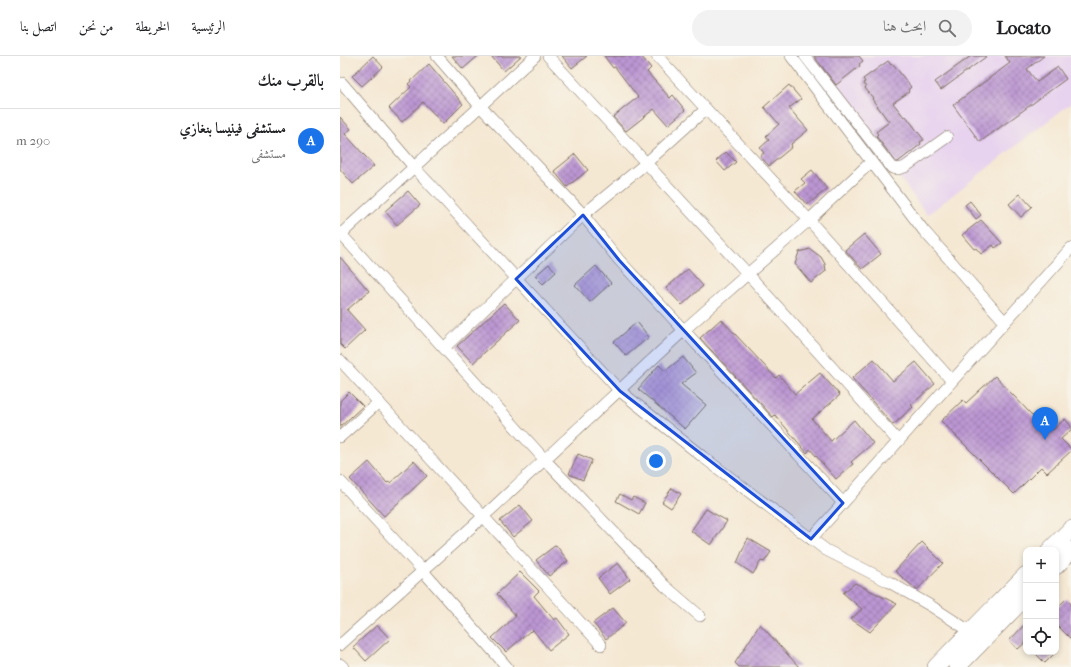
<!DOCTYPE html>
<html lang="ar">
<meta charset="utf-8">
<style>
:root{--surface:#fff;--page:#f2f2f2;--text:#202124;--muted:#757577;--line:#e0e0e0;--accent:#1a73e8}
body{margin:0;font-family:"IM FELL French Canon",Amiri,serif;background:var(--page);color:var(--text);direction:rtl}
.controls{position:absolute;right:12px;bottom:12px;display:grid;overflow:hidden;border-radius:8px;box-shadow:0 2px 6px #0003}
.controls button{width:36px;height:36px;display:grid;place-items:center;padding:0;border:0;border-bottom:1px solid var(--line);background:var(--surface);color:var(--text);font:20px sans-serif}
.you{position:absolute;left:316px;top:405px;width:14px;height:14px;margin:-10px;border:3px solid #fff;border-radius:50%;background:#1a73e8;box-shadow:0 0 0 6px #1a73e833}
.badge{display:grid;place-items:center;width:26px;height:26px;border-radius:50%;background:var(--accent);color:#fff;font-size:13px;font-weight:700}
.pin{position:absolute;translate:-50% -33px;filter:drop-shadow(0 1px 2px #0008)}
.pin::after{content:'';position:absolute;top:21px;width:14px;height:12px;background:inherit;clip-path:polygon(0 0,100% 0,50% 100%)}
.list{margin:0;padding:0;list-style:none}
h2{display:flex;justify-content:space-between;align-items:center;height:52px;margin:0;padding:0 16px;font-size:17px}
h2 small{font-size:13px;font-weight:400;color:var(--muted)}
.list li{display:grid;grid-template-columns:26px 1fr auto;gap:12px;align-items:center;box-sizing:border-box;height:64px;padding:0 16px;border-top:1px solid var(--line)}
.list b{display:block;font-size:15px;white-space:nowrap}
.list p{margin:0;font-size:13px;white-space:nowrap;color:var(--muted)}
.list em{font-size:13px;font-style:normal;color:var(--muted)}
.icon{flex:none;width:22px;height:22px;fill:none;stroke:currentColor;stroke-width:2;stroke-linecap:round;stroke-linejoin:round}
.map{position:relative;flex:none;width:731px;height:611px;overflow:hidden;direction:ltr}
header{display:flex;align-items:center;gap:24px;box-sizing:border-box;height:56px;padding:0 20px;background:var(--surface);border-bottom:1px solid var(--line)}
header strong{font-size:19px}
nav{display:flex;gap:22px;margin-inline-start:auto;font-size:14px}
.search{width:280px;height:36px;background:var(--page);display:flex;align-items:center;gap:10px;box-sizing:border-box;padding:0 14px;border-radius:22px;color:var(--muted);font-size:15px}
main{display:flex}
aside{flex:1;background:var(--surface)}
.map>svg:first-child{display:block}
.built{fill:#e7d2ef}
.building{fill:url(#building-cross-hatch)}
.lines{fill:none;stroke-linecap:round;stroke-linejoin:round}
.street-casing{stroke:#7c6c5d;stroke-width:12}
.primary-casing{stroke:#7c6c5d;stroke-width:18}
.street{stroke:#fff;stroke-width:11}
.primary{stroke:#fff;stroke-width:17}
.marked{fill:#1d4ed8;fill-opacity:0.2;stroke:#1d4ed8;stroke-width:3;stroke-linejoin:round}
</style>
<header>
<strong>Locato</strong>
<div class="search"><svg class="icon" aria-label="search" viewBox="0 0 24 24"><circle cx="10" cy="10" r="6"/><path d="M15 15l6 6"/></svg>ابحث هنا</div>
<nav><a>الرئيسية</a><a>الخريطة</a><a>من نحن</a><a>اتصل بنا</a></nav>
</header>
<main>
<div class="map">
<svg width="731" height="611" viewBox="0 0 731 611">
<defs>
<pattern id="building-cross-hatch" width="8" height="8" patternUnits="userSpaceOnUse"><rect width="8" height="8" fill="#bc96d3"/><path d="M0 0l8 8M0 8l8-8" fill="none" stroke="#9a7bab"/></pattern>
</defs>
<rect width="100%" height="100%" fill="#f7f3e8"/>
<filter id="ink" filterUnits="userSpaceOnUse"><feTurbulence type="fractalNoise" baseFrequency=".025" numOctaves="2"/><feDisplacementMap in="SourceGraphic" scale="8" xChannelSelector="R" yChannelSelector="G"/><feConvolveMatrix kernelMatrix="1 2 1 2 8 2 1 2 1" color-interpolation-filters="sRGB"/></filter>
<filter id="wash" filterUnits="userSpaceOnUse"><feTurbulence type="fractalNoise" baseFrequency=".012" numOctaves="4" result="noise"/><feDisplacementMap in="SourceGraphic" scale="16" xChannelSelector="R" yChannelSelector="G"/><feGaussianBlur stdDeviation="0.9" result="paint"/><feColorMatrix in="noise" values="0 0 0 0 0 0 0 0 0 0 0 0 0 0 0 0 0 1.4 0 .05"/><feComposite in="paint" operator="in"/></filter>
<g filter="url(#wash)">
<rect width="100%" height="100%" fill="#f5e8d3"/>
<polygon class="built" points="471,0 731,0 731,47 587,159"/>
<g id="blocks">
<g class="building">
<polygon points="33,0 43,11 22,30 12,20"/>
<polygon points="112,0 138,0 123,13"/>
<polygon points="151,0 181,0 164,15"/>
<polygon points="222,0 247,0 232,12"/>
<polygon points="264,0 301,0 311,12 307,16 330,42 333,39 345,54 328,69 314,53 286,75 273,61 298,41 275,11 273,12"/>
<polygon points="474,0 519,0 523,5 519,8 520,10 496,29"/>
<polygon points="631,0 647,0 601,34 595,26"/>
<polygon points="665,0 704,0 687,13 697,26 718,11 726,23 640,86 613,49 670,7"/>
<polygon points="548,5 551,9 553,8 571,31 568,34 569,36 553,47 564,61 566,60 584,84 580,86 581,88 558,106 556,106 536,80 538,78 536,76 549,66 532,43 533,42 525,32 526,31 523,27 525,26 523,23"/>
<polygon points="89,8 123,48 103,68 83,46 62,66 49,52 71,31 68,28"/>
<polygon points="449,29 461,43 449,52 468,74 451,88 452,91 429,110 420,100 424,97 420,92 429,84 426,80 439,68 424,51"/>
<polygon points="0,61 11,73 5,78 34,110 13,128 0,113"/>
<polygon points="386,96 396,106 385,115 376,105"/>
<polygon points="235,98 248,114 227,131 214,115"/>
<polygon points="472,114 487,133 467,149 455,135 465,127 461,123"/>
<polygon points="68,135 80,149 57,169 45,155"/>
<polygon points="680,138 692,151 681,161 669,148"/>
<polygon points="630,145 641,159 636,163 625,149"/>
<polygon points="641,164 662,187 655,192 653,189 641,198 636,192 634,193 622,179"/>
<polygon points="524,178 541,198 522,213 505,194"/>
<polygon points="470,193 481,201 485,208 486,215 471,227 455,208 459,196"/>
<polygon points="0,201 29,235 7,254 25,274 5,293 0,288"/>
<polygon points="209,208 216,216 203,228 195,220"/>
<polygon points="256,210 271,227 250,246 235,229"/>
<polygon points="348,213 363,230 342,249 326,232"/>
<polygon points="164,247 180,264 133,307 117,290"/>
<polygon points="381,263 436,322 439,319 455,338 480,317 500,339 472,363 491,385 514,364 533,387 511,406 513,408 496,423 470,393 467,397 435,359 433,361 360,282"/>
<polygon points="297,266 309,281 286,300 274,286"/>
<polygon points="343,301 356,317 341,328 366,349 345,373 298,333 319,309 325,315"/>
<polygon points="534,303 553,325 576,306 595,328 571,349 573,351 553,369 512,322"/>
<polygon points="655,320 707,375 711,372 713,374 725,363 731,370 731,374 721,383 731,393 731,395 707,417 701,411 674,438 601,365 623,344 626,347"/>
<polygon points="9,336 23,350 0,371 0,345"/>
<polygon points="238,398 252,404 243,424 229,418"/>
<polygon points="74,405 87,420 44,460 10,423 29,406 47,427 48,426 50,427"/>
<polygon points="332,432 341,438 331,452 322,446"/>
<polygon points="280,438 291,444 293,441 305,447 299,458 276,445"/>
<polygon points="180,449 193,465 173,481 160,465"/>
<polygon points="366,453 387,465 371,489 351,475"/>
<polygon points="408,482 431,496 424,506 421,505 413,518 397,507"/>
<polygon points="582,486 603,507 577,534 555,515"/>
<polygon points="216,489 228,505 209,520 196,504"/>
<polygon points="278,507 290,523 270,538 258,522"/>
<polygon points="180,516 199,535 194,540 214,564 217,562 229,578 209,594 193,574 191,576 190,575 166,596 152,582 176,560 157,538"/>
<polygon points="515,527 557,548 530,576 511,563 522,553 503,537"/>
<polygon points="726,543 731,548 731,583 716,568 716,553"/>
<polygon points="273,552 286,567 266,583 253,567"/>
<polygon points="686,567 686,586 678,593 669,585"/>
<polygon points="420,568 459,611 399,611 395,607"/>
<polygon points="37,569 50,583 26,605 13,591"/>
<polygon points="694,596 716,596 705,607"/>
</g>
</g>
</g>
<g filter="url(#ink)">
<use href="#blocks" fill-opacity="0" stroke="#7c6c5d" stroke-width="1"/>
<g class="lines">
<defs>
<g id="street">
<polyline points="97,0 140,50 238,153 279,204 503,447"/>
<polyline points="208,0 408,218 558,385"/>
<polyline points="317,0 469,164 531,106"/>
<polyline points="451,0 584,175 665,266"/>
<polyline points="465,0 552,112 558,113 565,111 607,81"/>
<polyline points="2,27 73,110 280,335 363,401 486,494 549,526 591,550 631,576"/>
<polyline points="0,177 205,404 325,530 360,560"/>
<polyline points="0,179 195,0"/>
<polyline points="104,292 176,223 243,159 305,108 366,53"/>
<polyline points="0,304 261,589"/>
<polyline points="0,381 39,346"/>
<polyline points="0,425 83,515 167,611"/>
<polyline points="471,483 731,192"/>
<polyline points="0,589 144,460 344,274 469,164 612,325"/>
<polyline points="0,608 3,611"/>
</g>
<g id="primary">
<polyline points="710,494 731,473"/>
<polyline points="716,510 731,494"/>
<polyline points="596,611 686,519"/>
<polyline points="617,611 686,540"/>
</g>
</defs>
<use href="#street" class="street-casing"/>
<use href="#primary" class="primary-casing"/>
<use href="#street" class="street"/>
<use href="#primary" class="primary"/>
</g>
</g>
<path class="marked" d="M243 159 279 204 503 447 471 483 280 335 176 223Z"/>
</svg>
<div class="controls">
<button>+</button>
<button>−</button>
<button><svg class="icon" aria-label="locate" viewBox="0 0 24 24"><circle cx="12" cy="12" r="6"/><path d="M12 2v4M12 18v4M2 12h4M18 12h4"/></svg></button>
</div>
<div class="you"></div>
<div class="pin badge" style="left:705px;top:384px">A</div>
</div>
<aside>
<h2>بالقرب منك<small></small></h2>
<ul class="list">
<li><span class="badge">A</span><div><b>مستشفى فينيسا بنغازي</b><p>مستشفى</p></div><em>290 m</em></li>
</ul>
</aside>
</main>
